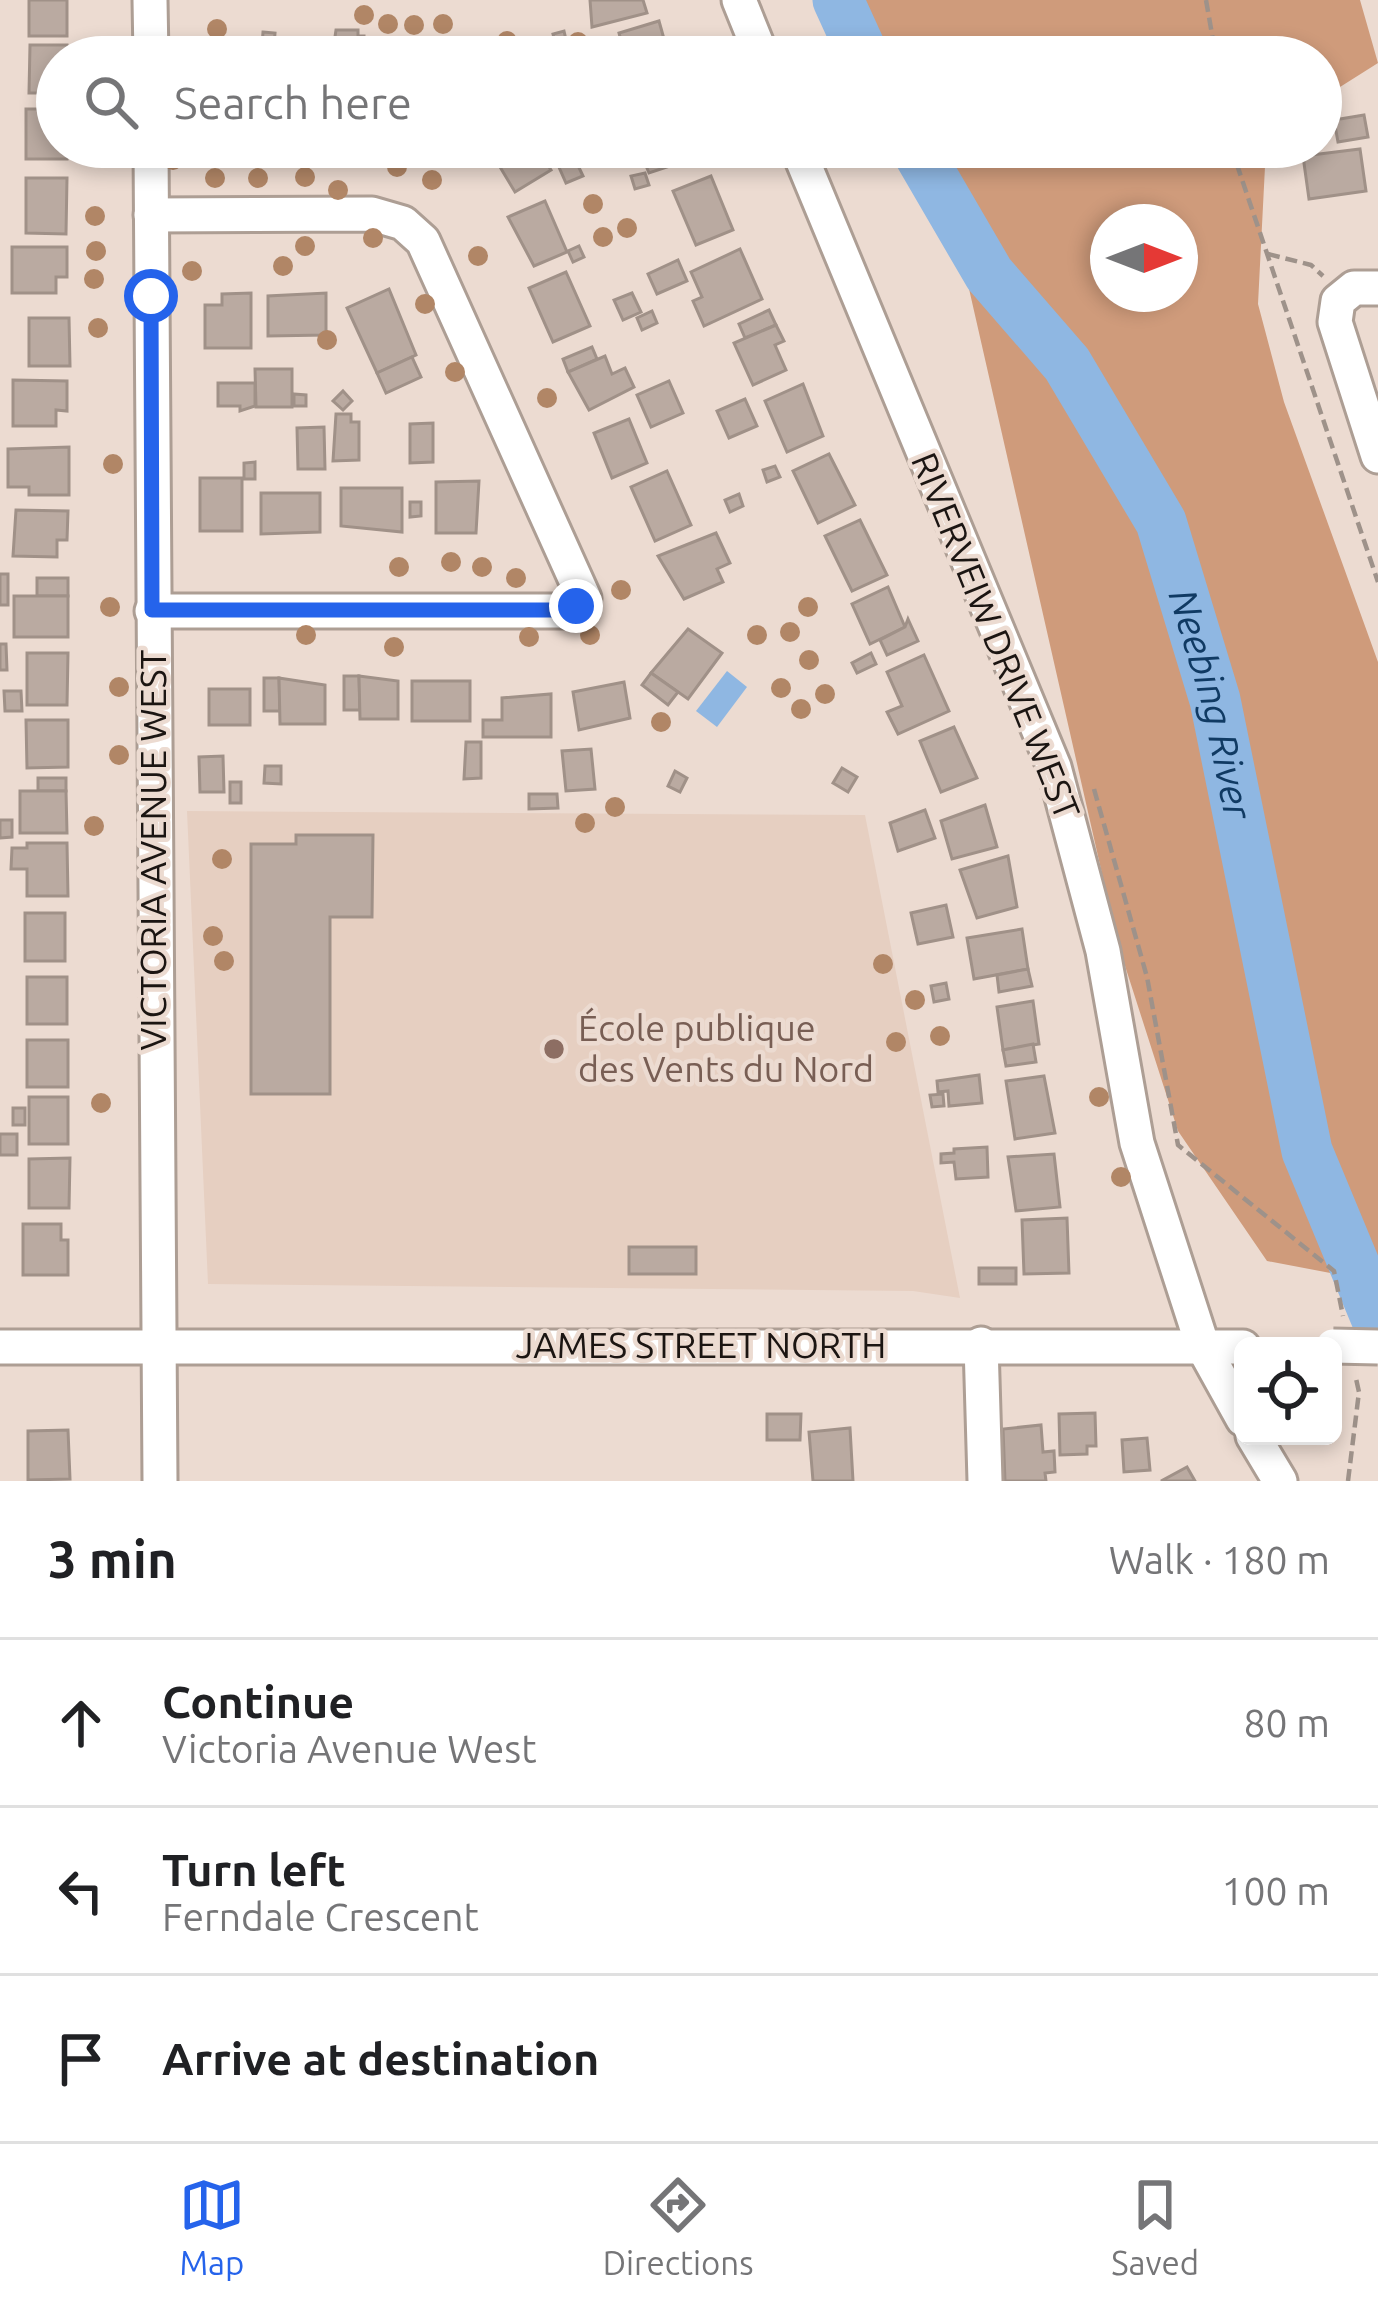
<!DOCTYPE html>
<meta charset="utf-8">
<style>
:root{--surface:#fff;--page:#f2f2f2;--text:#202124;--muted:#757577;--line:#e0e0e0;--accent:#2563eb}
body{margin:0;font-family:Ubuntu,sans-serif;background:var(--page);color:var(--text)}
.controls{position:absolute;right:36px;bottom:36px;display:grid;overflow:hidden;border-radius:18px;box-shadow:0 6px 18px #0003}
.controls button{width:108px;height:108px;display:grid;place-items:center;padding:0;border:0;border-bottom:3px solid var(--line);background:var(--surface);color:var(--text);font:60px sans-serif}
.compass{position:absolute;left:1090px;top:204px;width:108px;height:108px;border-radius:50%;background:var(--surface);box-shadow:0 6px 18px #0003;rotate:90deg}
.stop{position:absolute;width:36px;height:36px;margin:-27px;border:9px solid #2563eb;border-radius:50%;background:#fff}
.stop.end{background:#2563eb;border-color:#fff;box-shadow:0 3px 12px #0008}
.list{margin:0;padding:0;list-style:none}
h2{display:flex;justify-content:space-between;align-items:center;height:156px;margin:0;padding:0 48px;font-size:51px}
h2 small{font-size:39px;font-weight:400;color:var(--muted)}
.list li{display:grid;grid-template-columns:78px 1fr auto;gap:36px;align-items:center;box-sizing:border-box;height:168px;padding:0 48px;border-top:3px solid var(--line)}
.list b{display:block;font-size:45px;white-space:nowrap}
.list p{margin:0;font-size:39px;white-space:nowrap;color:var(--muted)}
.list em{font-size:39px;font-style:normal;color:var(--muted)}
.icon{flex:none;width:66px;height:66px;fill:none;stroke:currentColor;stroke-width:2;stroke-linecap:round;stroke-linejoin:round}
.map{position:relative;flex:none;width:1378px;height:1481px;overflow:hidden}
.search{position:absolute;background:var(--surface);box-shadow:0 6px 18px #0003;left:36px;right:36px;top:36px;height:132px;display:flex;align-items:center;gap:30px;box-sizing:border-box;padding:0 42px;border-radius:66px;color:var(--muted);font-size:45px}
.sheet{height:660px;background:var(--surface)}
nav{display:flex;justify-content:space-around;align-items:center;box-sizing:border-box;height:168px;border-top:3px solid var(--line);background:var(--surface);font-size:33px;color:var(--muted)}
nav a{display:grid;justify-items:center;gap:6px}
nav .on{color:var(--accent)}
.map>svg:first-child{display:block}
.built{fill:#e6cfc1}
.forest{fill:#cf9b7b;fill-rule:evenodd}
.water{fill:#8fb7e2}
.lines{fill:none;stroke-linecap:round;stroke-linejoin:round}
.river{stroke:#8fb7e2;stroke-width:51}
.building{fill:#baaaa1;stroke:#a09188;stroke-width:3}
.minor-casing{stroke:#ad9e94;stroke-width:39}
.path{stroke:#9e928a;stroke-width:4.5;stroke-dasharray:12 6;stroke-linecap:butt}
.minor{stroke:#fff;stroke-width:33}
.minor-bridge-casing{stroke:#ad9e94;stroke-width:39;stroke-linecap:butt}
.minor-bridge{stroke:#fff;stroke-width:33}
.tree{fill:#b18666}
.route{stroke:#2563eb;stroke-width:15}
.education-dot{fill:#8d6e63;stroke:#ecdbd1;stroke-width:4.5}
.labels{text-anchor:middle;stroke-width:9;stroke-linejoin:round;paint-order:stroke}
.street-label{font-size:36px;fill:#1b1512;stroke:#ecdbd1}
.education-label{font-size:36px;fill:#785e54;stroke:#ecdbd1;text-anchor:start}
.water-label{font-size:39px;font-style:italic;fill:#103a63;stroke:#ecdbd1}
</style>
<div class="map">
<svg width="1378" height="1481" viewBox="0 0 1378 1481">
<rect width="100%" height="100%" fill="#ecdbd1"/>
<polygon class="built" points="187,811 865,815 960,1298 913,1291 208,1284"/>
<g class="forest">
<polygon points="864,0 1360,0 1378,63 1321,99 1321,57 889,57"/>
<path d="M927 147H1266L1258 304 1284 402 1378 662V1282L1267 1261 1178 1131 1118 944 947 192ZM1108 222H1180V294H1108Z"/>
</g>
<polygon class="water" points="727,671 747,687 717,727 696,711"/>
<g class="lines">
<g class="river">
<polyline points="838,0 864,57"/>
<path id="s1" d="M915 147 989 274 1067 364 1161 522 1215 700 1307 1151 1378 1322"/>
</g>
</g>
<g class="building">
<rect x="29" y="0" width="38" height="36"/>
<polygon points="590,0 643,0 647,13 592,27"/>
<polygon points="659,21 669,57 606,57 624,52 619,33"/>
<polygon points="336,30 358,30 358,36 364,36 364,57 332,57"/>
<polygon points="564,31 567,44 556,46 553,34"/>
<polygon points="263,32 275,33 274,46 262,46"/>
<polygon points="30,45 67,45 67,57 57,57 57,93 29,93"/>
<polygon points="26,109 57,109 57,147 67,147 67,159 26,159"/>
<polygon points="1364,115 1368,137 1338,142 1334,120"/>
<polygon points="488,147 536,147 551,170 515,192"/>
<polygon points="639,147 670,147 642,156"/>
<polygon points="677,147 682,162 649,173 642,156"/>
<polygon points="1360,149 1366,191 1309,199 1303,156"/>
<polygon points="574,157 583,176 566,183 558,165"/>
<polygon points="645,173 649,185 635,189 631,176"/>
<polygon points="711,176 733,230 696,245 673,191"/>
<polygon points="26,178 67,178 66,234 26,233"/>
<polygon points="545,201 567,252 534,266 508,217"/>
<polygon points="579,246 584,257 573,262 568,251"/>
<polygon points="12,247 67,247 67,277 56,277 56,293 12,293"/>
<polygon points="740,249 762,299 704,326 693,301 702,297 691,272"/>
<polygon points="678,260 687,281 657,294 648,274"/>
<polygon points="566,272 590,326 553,342 529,288"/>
<polygon points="389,289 416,355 377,373 347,308"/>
<polygon points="251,293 251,348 205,348 205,305 222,305 222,294"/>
<polygon points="326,293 326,335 268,336 268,296"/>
<polygon points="632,293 641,312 623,320 614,300"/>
<polygon points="769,310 776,325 745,338 739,324"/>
<polygon points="652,311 657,323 642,330 637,318"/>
<polygon points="29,318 69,318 70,366 29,366"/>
<polygon points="776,325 784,341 775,345 786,370 753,385 734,343"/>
<polygon points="592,347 597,359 568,372 563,359"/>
<polygon points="605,356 612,374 625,368 634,387 589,410 568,372"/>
<polygon points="412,357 421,377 386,393 377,373"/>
<polygon points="255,369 292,369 292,407 256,407"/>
<polygon points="13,380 67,381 67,411 56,410 56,426 13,426"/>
<polygon points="669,381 683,413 651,427 637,395"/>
<polygon points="218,383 255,383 255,406 240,411 240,406 218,406"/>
<polygon points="803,384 823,436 787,452 765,401"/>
<polygon points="343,391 352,401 343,410 333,401"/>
<polygon points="294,394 306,395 306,406 294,406"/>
<polygon points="745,399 757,426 729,438 717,411"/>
<polygon points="336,414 351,414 351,422 359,422 359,460 333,461"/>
<polygon points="629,419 647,463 612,478 594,433"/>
<polygon points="433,423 433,462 410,463 410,424"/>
<polygon points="324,427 325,469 298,469 297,428"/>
<polygon points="69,447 69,495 29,495 29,487 8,487 8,449"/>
<polygon points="829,454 855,505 818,523 793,471"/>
<polygon points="255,462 255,479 244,479 244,463"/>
<polygon points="775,466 780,477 767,482 763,470"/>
<polygon points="667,471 691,525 655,541 631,487"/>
<rect x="200" y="478" width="42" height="53"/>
<polygon points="479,481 476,533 436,533 436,482"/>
<polygon points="341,488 402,488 402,532 341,526"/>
<polygon points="261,493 320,493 320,532 261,534"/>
<polygon points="739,494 743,506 730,512 725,500"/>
<polygon points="410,502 421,502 421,516 410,517"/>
<polygon points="16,510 68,511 67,540 57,540 57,557 13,556"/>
<polygon points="860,520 887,575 852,591 825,536"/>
<polygon points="716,533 730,563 717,569 723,582 684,599 658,556"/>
<rect x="0" y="574" width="8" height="31"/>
<rect x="37" y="578" width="31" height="18"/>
<polygon points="888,587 905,627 870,644 852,604"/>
<rect x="14" y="596" width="54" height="41"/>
<polygon points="908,619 918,641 887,655 880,640 905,627"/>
<polygon points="688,629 722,653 688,699 651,673"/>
<polygon points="0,644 6,644 7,670 0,670"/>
<polygon points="27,653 68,653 67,705 27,705"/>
<polygon points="871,653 876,664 857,673 852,663"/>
<polygon points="924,655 949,711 898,734 887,712 902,706 887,672"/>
<polygon points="651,673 678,692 668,705 642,685"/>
<polygon points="344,676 359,676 360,710 344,710"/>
<polygon points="359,676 398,681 398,719 360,719"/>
<polygon points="264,678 279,678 280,711 264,711"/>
<polygon points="279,678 325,685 325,724 280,724"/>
<rect x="412" y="681" width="58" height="40"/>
<polygon points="624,682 630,718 579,730 573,692"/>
<rect x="209" y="689" width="41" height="36"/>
<polygon points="4,691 21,691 22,711 5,711"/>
<polygon points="551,694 551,737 483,737 483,720 502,720 502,698"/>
<polygon points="26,720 68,720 68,767 27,768"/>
<polygon points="954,727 977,778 941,792 920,741"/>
<polygon points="466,742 481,742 481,778 464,779"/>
<polygon points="591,749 595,789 566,791 562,751"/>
<polygon points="223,756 224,792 200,792 199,757"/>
<polygon points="265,766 281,766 281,784 264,783"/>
<polygon points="842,768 857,777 848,792 833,783"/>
<polygon points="675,771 687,778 680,792 668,786"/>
<rect x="38" y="778" width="28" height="13"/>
<rect x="230" y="782" width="11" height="21"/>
<polygon points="20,791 66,791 67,833 20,833"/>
<polygon points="529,794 557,794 558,808 529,809"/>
<polygon points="985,805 997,847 952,859 941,821"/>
<polygon points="925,810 935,838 898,851 890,823"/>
<polygon points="0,820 12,820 12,837 0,838"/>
<polygon points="296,835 373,835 372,917 330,917 330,1094 251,1094 251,844 296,844"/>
<polygon points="27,843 67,843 68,896 27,896 27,869 11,869 12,848 27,848"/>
<polygon points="1008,856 1017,907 977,918 960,870"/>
<polygon points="946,905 953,937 918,944 911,913"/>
<rect x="25" y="913" width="40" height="48"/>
<polygon points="1022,929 1028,969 974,979 967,938"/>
<polygon points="1028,969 1032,986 999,992 997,975"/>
<rect x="27" y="977" width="40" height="47"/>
<polygon points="946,983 949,999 934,1002 931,986"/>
<polygon points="1033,1001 1039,1044 1003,1050 997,1007"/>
<rect x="27" y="1040" width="41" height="47"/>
<polygon points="1033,1044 1036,1062 1006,1066 1003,1050"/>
<polygon points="979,1075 982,1103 949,1106 948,1091 938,1092 937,1081"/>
<polygon points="1044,1076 1055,1133 1015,1139 1006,1081"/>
<polygon points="943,1094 944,1106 932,1107 930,1095"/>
<rect x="29" y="1097" width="39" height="47"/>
<rect x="13" y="1108" width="12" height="17"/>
<rect x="0" y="1134" width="17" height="21"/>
<polygon points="987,1147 988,1177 956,1179 954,1162 941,1163 941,1154 954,1153 954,1149"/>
<polygon points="1054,1154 1060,1207 1016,1211 1008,1157"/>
<polygon points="70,1158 69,1208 29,1208 29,1159"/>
<polygon points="1067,1218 1069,1273 1024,1274 1022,1220"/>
<polygon points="23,1224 61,1224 61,1240 68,1240 68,1275 23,1275"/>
<rect x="629" y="1247" width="67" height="27"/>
<rect x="979" y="1268" width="37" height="16"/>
<polygon points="1095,1413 1096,1446 1087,1446 1087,1454 1060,1455 1059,1414"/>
<polygon points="767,1414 801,1414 800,1440 767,1440"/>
<polygon points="1041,1425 1043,1452 1054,1451 1055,1472 1045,1473 1046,1481 1005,1481 1003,1429"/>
<polygon points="850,1428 853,1481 813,1481 809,1432"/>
<polygon points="68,1430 70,1479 28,1480 28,1431"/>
<polygon points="1147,1438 1150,1470 1124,1472 1122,1440"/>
<polygon points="1187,1467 1195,1481 1161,1481"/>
</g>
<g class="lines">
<defs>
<g id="minor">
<polyline points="150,0 151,57"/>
<polyline points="739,0 762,57"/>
<polyline points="151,147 160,1481"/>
<polyline points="797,147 1054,767 1103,951 1137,1143 1203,1347 1243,1419"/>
<polyline points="151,215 372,214 403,223 423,241 584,598 565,611 152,611"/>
<polyline points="1378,288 1354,288 1338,301 1335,322 1378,456"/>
<polyline points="981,1344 985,1481"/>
<polyline points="0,1347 1243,1347"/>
<polyline points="1253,1436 1280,1481"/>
</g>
</defs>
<use href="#minor" class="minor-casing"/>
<g class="path">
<polyline points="1206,0 1216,57"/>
<polyline points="1231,147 1378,582"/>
<polyline points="1268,254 1311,265 1323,276"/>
<polyline points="1094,789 1147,977 1178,1145 1334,1271 1343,1316"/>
<polyline points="1348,1481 1359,1392 1355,1374"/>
</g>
<use href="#minor" class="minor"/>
<defs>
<polyline id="minor-bridge" points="1333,1346 1378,1347"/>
</defs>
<use href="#minor-bridge" class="minor-bridge-casing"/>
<use href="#minor-bridge" class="minor-bridge"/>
</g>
<g class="tree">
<circle cx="364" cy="15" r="10"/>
<circle cx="388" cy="24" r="10"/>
<circle cx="443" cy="24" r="10"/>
<circle cx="414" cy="25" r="10"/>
<circle cx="217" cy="29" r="10"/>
<circle cx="507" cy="41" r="10"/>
<circle cx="578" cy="42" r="10"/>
<circle cx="173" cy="160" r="10"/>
<circle cx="397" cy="167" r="10"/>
<circle cx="305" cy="177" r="10"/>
<circle cx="215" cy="178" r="10"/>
<circle cx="258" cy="178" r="10"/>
<circle cx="432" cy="180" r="10"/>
<circle cx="338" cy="190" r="10"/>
<circle cx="593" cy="204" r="10"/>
<circle cx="95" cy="216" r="10"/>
<circle cx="627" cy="228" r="10"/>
<circle cx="603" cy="237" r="10"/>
<circle cx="373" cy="238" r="10"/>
<circle cx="305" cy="246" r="10"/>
<circle cx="96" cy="251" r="10"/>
<circle cx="478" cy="256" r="10"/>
<circle cx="283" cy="266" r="10"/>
<circle cx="192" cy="271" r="10"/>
<circle cx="94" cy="279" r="10"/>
<circle cx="425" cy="304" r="10"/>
<circle cx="98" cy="328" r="10"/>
<circle cx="327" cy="340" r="10"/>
<circle cx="455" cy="372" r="10"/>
<circle cx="547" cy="398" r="10"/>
<circle cx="113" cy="464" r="10"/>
<circle cx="451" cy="562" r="10"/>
<circle cx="399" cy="567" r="10"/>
<circle cx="482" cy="567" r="10"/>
<circle cx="516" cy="578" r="10"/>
<circle cx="621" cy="590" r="10"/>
<circle cx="110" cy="607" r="10"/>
<circle cx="808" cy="607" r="10"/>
<circle cx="790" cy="632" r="10"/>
<circle cx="306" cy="635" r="10"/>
<circle cx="590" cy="635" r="10"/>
<circle cx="757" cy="635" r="10"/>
<circle cx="529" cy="637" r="10"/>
<circle cx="394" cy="647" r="10"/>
<circle cx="809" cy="660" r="10"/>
<circle cx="119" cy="687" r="10"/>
<circle cx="781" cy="688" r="10"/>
<circle cx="825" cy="694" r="10"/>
<circle cx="801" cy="709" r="10"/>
<circle cx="661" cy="722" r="10"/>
<circle cx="119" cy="755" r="10"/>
<circle cx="615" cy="807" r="10"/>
<circle cx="585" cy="823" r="10"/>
<circle cx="94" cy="826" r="10"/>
<circle cx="222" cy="859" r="10"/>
<circle cx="213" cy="936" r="10"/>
<circle cx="224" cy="961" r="10"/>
<circle cx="883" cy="964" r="10"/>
<circle cx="915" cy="1000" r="10"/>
<circle cx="940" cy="1036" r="10"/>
<circle cx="896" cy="1042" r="10"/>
<circle cx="1099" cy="1097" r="10"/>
<circle cx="101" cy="1103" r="10"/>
<circle cx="1121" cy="1177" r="10"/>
</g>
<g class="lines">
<polyline class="route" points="151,296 152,610 565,610 576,606"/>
</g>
<circle class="education-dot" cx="554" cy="1049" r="12"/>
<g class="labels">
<g class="street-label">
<text transform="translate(996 636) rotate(68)" y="13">RIVERVEIW DRIVE WEST</text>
<text transform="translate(153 850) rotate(-90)" y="13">VICTORIA AVENUE WEST</text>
<text x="701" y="1358">JAMES STREET NORTH</text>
</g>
<g class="education-label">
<text x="578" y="1041">École publique<tspan x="578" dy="41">des Vents du Nord</tspan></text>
</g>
<g class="water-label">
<text dy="14" stroke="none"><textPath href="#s1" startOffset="639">Neebing River</textPath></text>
</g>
</g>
</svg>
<div class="controls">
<button><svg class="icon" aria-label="locate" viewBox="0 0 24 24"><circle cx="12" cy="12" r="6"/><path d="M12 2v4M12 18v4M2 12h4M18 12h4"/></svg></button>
</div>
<svg class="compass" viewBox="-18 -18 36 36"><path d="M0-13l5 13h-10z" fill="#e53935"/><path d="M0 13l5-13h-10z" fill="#757577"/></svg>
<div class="stop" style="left:151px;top:296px"></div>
<div class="stop end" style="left:576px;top:606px"></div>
<div class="search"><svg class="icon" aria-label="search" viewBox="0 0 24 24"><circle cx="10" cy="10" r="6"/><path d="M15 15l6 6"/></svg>Search here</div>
</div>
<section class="sheet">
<h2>3 min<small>Walk · 180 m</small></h2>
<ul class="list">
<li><svg class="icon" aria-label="ahead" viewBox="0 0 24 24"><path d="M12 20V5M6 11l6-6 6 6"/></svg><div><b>Continue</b><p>Victoria Avenue West</p></div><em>80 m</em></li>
<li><svg class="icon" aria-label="left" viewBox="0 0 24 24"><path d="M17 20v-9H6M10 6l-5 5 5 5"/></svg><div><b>Turn left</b><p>Ferndale Crescent</p></div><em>100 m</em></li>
<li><svg class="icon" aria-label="arrive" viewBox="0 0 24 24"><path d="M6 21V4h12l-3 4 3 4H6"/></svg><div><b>Arrive at destination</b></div></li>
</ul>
</section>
<nav>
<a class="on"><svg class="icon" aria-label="map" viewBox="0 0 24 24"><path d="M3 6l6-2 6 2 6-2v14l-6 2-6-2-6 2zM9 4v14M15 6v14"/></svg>Map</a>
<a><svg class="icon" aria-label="directions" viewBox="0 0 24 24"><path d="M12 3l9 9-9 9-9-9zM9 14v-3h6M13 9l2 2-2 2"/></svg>Directions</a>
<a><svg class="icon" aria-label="saved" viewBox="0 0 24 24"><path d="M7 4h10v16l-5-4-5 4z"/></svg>Saved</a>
</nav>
